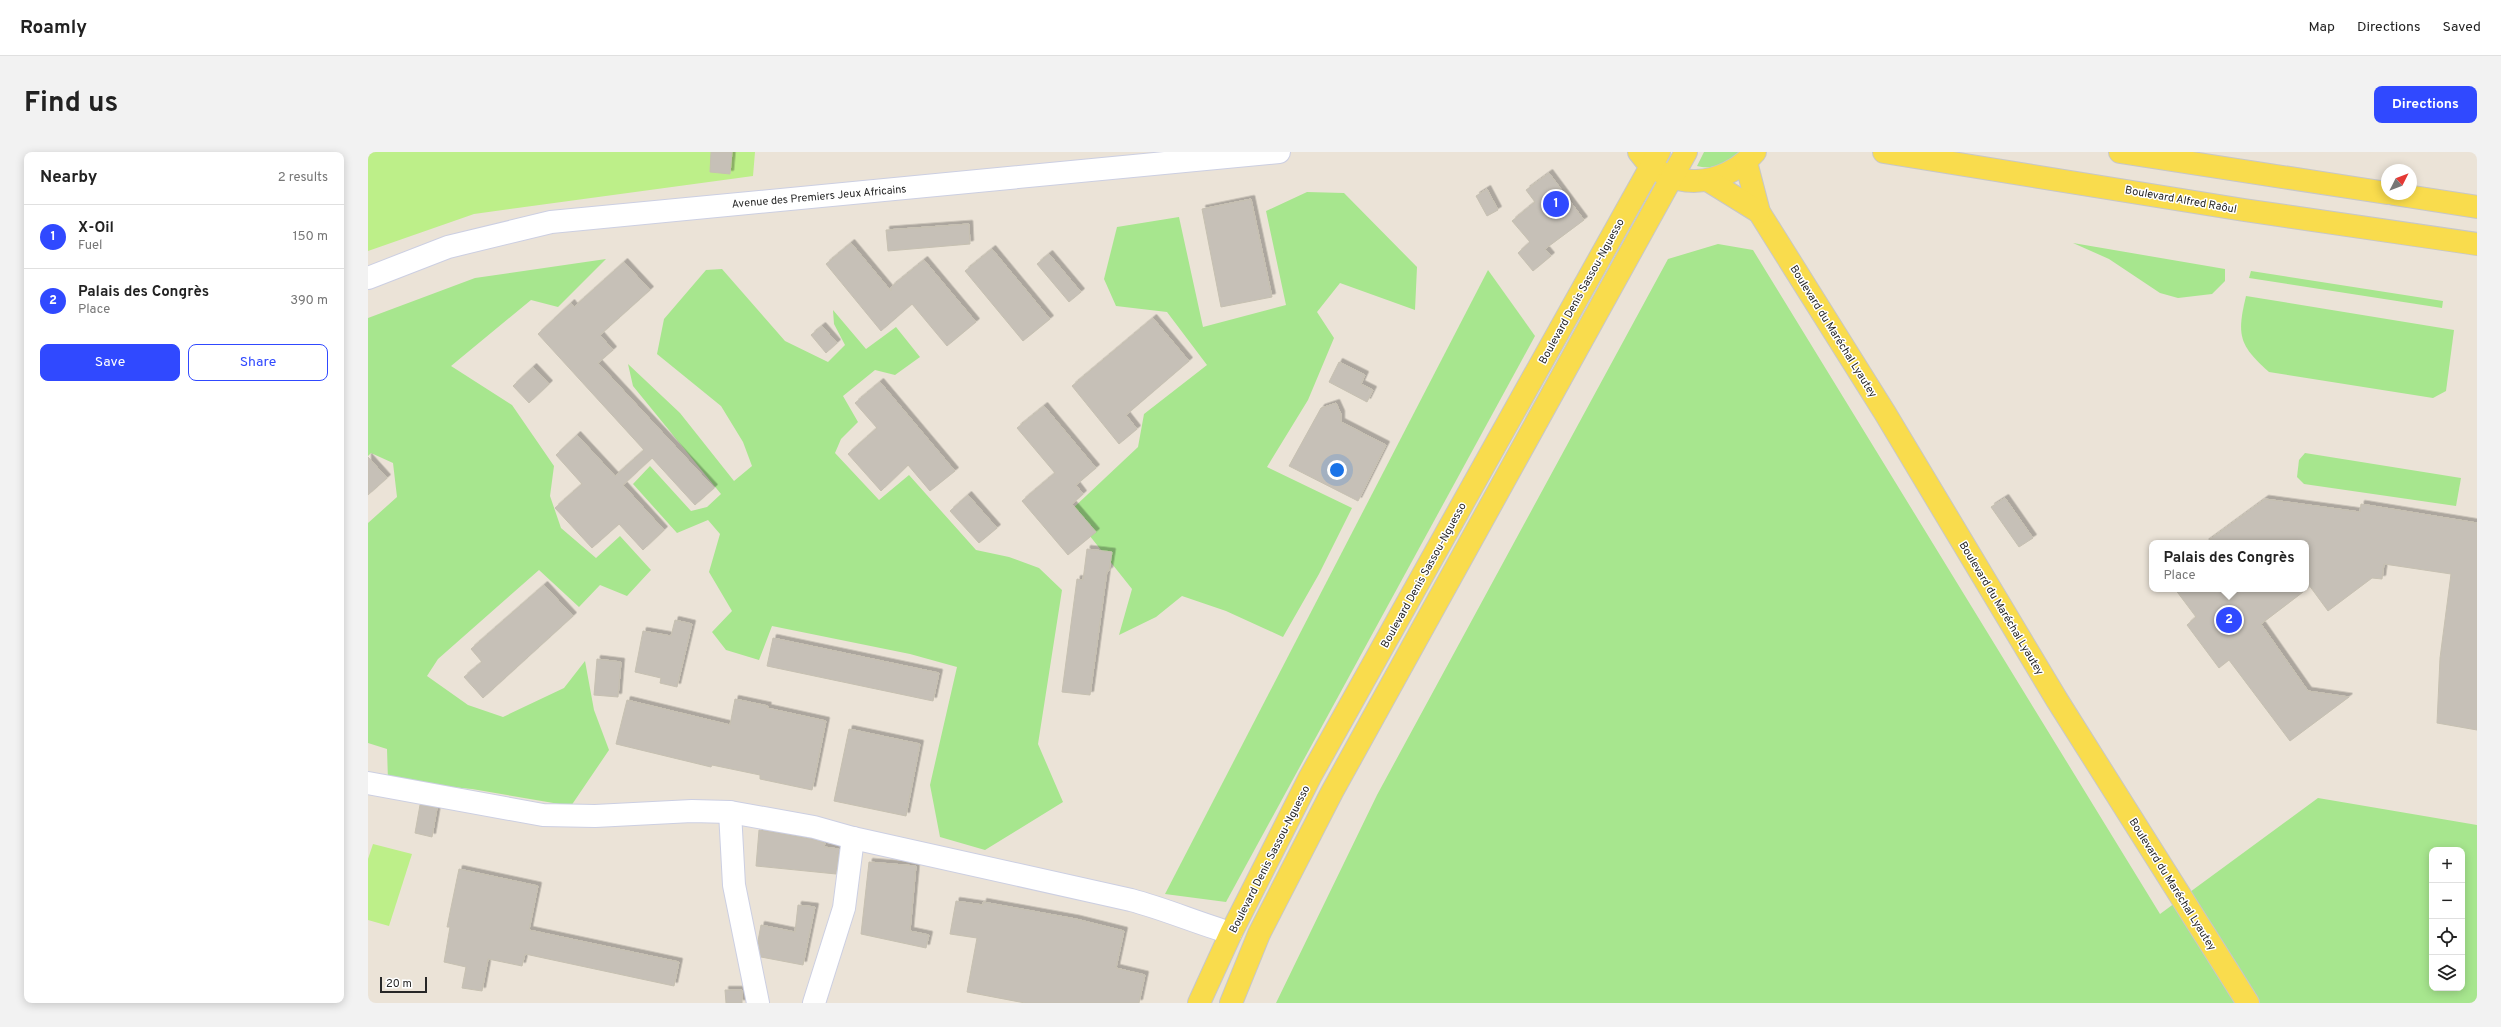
<!DOCTYPE html>
<meta charset="utf-8">
<style>
:root{--surface:#fff;--page:#f2f2f2;--text:#222;--muted:#767676;--line:#e0e0e0;--accent:#3049ff}
body{margin:0;font-family:Overpass,sans-serif;background:var(--page);color:var(--text)}
.controls{position:absolute;right:12px;bottom:12px;display:grid;overflow:hidden;border-radius:8px;box-shadow:0 2px 10px #0003}
.controls button{width:36px;height:36px;display:grid;place-items:center;padding:0;border:0;border-bottom:1px solid var(--line);background:var(--surface);color:var(--text);font:20px sans-serif}
.compass{position:absolute;left:2013px;top:12px;width:36px;height:36px;border-radius:50%;background:var(--surface);box-shadow:0 2px 10px #0003;rotate:48deg}
.scale{position:absolute;left:12px;bottom:10px;width:47px;box-sizing:border-box;padding-left:4px;border:2px solid #272727;border-top:0;font-size:11px;line-height:14px;white-space:nowrap;color:#272727;-webkit-text-stroke:3px #fff;paint-order:stroke}
.you{position:absolute;left:969px;top:318px;width:14px;height:14px;margin:-10px;border:3px solid #fff;border-radius:50%;background:#1a73e8;box-shadow:0 0 0 6px #1a73e833}
.badge{display:grid;place-items:center;width:26px;height:26px;border-radius:50%;background:var(--accent);color:#fff;font-size:13px;font-weight:700}
.pin{position:absolute;translate:-50% -50%;border:2px solid #fff;box-shadow:0 1px 4px #0006}
.popup{position:absolute;left:1781px;top:388px;width:160px;height:52px;box-sizing:border-box;display:grid;place-content:center;border-radius:8px;background:var(--surface);filter:drop-shadow(0 1px 3px #0005);font-size:13px;white-space:nowrap;color:var(--muted)}
.popup b{font-size:15px;color:var(--text)}
.popup::after{content:'';position:absolute;left:50%;top:100%;margin-left:-8px;border:8px solid transparent;border-top-color:var(--surface)}
.list{margin:0;padding:0;list-style:none}
h2{display:flex;justify-content:space-between;align-items:center;height:52px;margin:0;padding:0 16px;font-size:17px}
h2 small{font-size:13px;font-weight:400;color:var(--muted)}
.list li{display:grid;grid-template-columns:26px 1fr auto;gap:12px;align-items:center;box-sizing:border-box;height:64px;padding:0 16px;border-top:1px solid var(--line)}
.list b{display:block;font-size:15px;white-space:nowrap}
.list p{margin:0;font-size:13px;white-space:nowrap;color:var(--muted)}
.list em{font-size:13px;font-style:normal;color:var(--muted)}
.actions{display:flex;gap:8px;padding:12px 16px}
.actions a{flex:1;padding:9px 0;border:1px solid var(--accent);border-radius:8px;text-align:center;font-size:14px;color:var(--accent)}
.actions .main{background:var(--accent);color:#fff}
.icon{flex:none;width:22px;height:22px;fill:none;stroke:currentColor;stroke-width:2;stroke-linecap:round;stroke-linejoin:round}
.map{position:relative;flex:none;width:2109px;height:851px;overflow:hidden;border-radius:8px}
header{display:flex;align-items:center;gap:24px;box-sizing:border-box;height:56px;padding:0 20px;background:var(--surface);border-bottom:1px solid var(--line)}
header strong{font-size:19px}
nav{display:flex;gap:22px;margin-inline-start:auto;font-size:14px}
.intro{display:flex;align-items:center;justify-content:space-between;box-sizing:border-box;height:96px;padding:0 24px}
h1{margin:0;font-size:28px}
.button{padding:10px 18px;border-radius:8px;background:var(--accent);color:#fff;font-size:14px;font-weight:700}
main{display:flex;gap:24px;padding:0 24px}
aside{flex:1;background:var(--surface);border-radius:8px;box-shadow:0 2px 10px #0003}
.map>svg:first-child{display:block}
.green{fill:#a7e68e;fill-rule:evenodd}
.pitch{fill:#bdef89}
.building{fill:#c6c0b7;stroke:#c6c0b1;filter:url(#shadow)}
.lines{fill:none;stroke-linecap:round;stroke-linejoin:round}
.minor-casing{stroke:#cccfe2;stroke-width:24}
.major-casing{stroke:#c7c7c7;stroke-width:24}
.minor{stroke:#fff;stroke-width:22}
.major{stroke:#f9dc4d;stroke-width:22}
.labels{text-anchor:middle;stroke-width:3;stroke-linejoin:round;paint-order:stroke}
.street-label{font-size:11px;fill:#272727;stroke:#fff}
</style>
<header>
<strong>Roamly</strong>
<nav><a>Map</a><a>Directions</a><a>Saved</a></nav>
</header>
<div class="intro"><h1>Find us</h1><a class="button">Directions</a></div>
<main>
<aside>
<h2>Nearby<small>2 results</small></h2>
<ul class="list">
<li><span class="badge">1</span><div><b>X-Oil</b><p>Fuel</p></div><em>150 m</em></li>
<li><span class="badge">2</span><div><b>Palais des Congrès</b><p>Place</p></div><em>390 m</em></li>
</ul>
<div class="actions"><a class="main">Save</a><a>Share</a></div>
</aside>
<div class="map">
<svg width="2109" height="851" viewBox="0 0 2109 851">
<defs>
<filter id="shadow"><feDropShadow dx="3.5" dy="-3.5" stdDeviation="0" flood-color="#0004"/></filter>
</defs>
<rect width="100%" height="100%" fill="#ebe3d7"/>
<g class="green">
<path d="M1336 0H1373C1358 9 1347 19 1329 14Z"/>
<polygon points="939,40 976,41 1049,115 1047,158 972,131 949,160 966,186 940,248 899,315 984,356 951,422 915,485 858,459 814,444 788,465 751,483 764,437 702,359 770,295 776,262 839,213 799,160 748,154 736,127 749,75 811,65 835,175 918,153 898,59"/>
<polygon points="1705,91 1857,117 1857,129 1844,142 1810,146 1792,141 1741,107"/>
<path d="M1350 92 1385 98 1792 762 1950 646 2109 673V851H908L1009 643 1300 107ZM2064 698H2094V836H2064Z"/>
<polygon points="238,107 190,155 163,148 83,214 144,253 186,314 182,344 193,376 228,406 252,384 283,418 259,444 232,433 211,455 171,418 70,507 59,524 100,553 135,565 196,536 217,509 226,558 241,598 203,654 104,637 20,629 19,597 0,591 0,371 29,345 25,311 3,301 0,304 0,166 107,126"/>
<polygon points="354,117 417,189 460,210 477,193 466,172 465,158 498,197 528,175 552,205 527,223 507,218 475,244 490,270 473,287 467,301 511,348 541,323 608,398 641,405 671,416 694,438 670,592 695,650 617,698 572,685 562,633 589,515 542,502 404,474 391,508 358,498 344,480 364,459 341,420 352,382 340,368 309,381 265,332 282,314 323,359 339,355 353,342 265,234 260,212 312,261 366,329 384,314 375,290 353,254 289,202 296,167 338,118"/>
<polygon points="1120,118 1167,184 858,750 797,742"/>
<polygon points="1883,119 2075,149 2074,156 1881,126"/>
<path d="M1878 144 2086 178 2078 239 2065 246 1901 220C1870 193 1869 182 1878 144Z"/>
<polygon points="1937,301 2093,326 2088,354 1936,332 1929,325 1931,308"/>
</g>
<g class="pitch">
<polygon points="0,0 387,0 385,24 106,62 0,99"/>
<polygon points="5,692 44,702 21,774 0,768 0,707"/>
</g>
<g class="building">
<polygon points="343,0 364,0 362,22 342,20"/>
<polygon points="1181,21 1216,68 1177,97 1183,104 1165,119 1150,101 1162,90 1144,69 1167,50 1158,38"/>
<polygon points="1119,37 1130,58 1119,64 1108,44"/>
<polygon points="883,47 904,145 853,155 834,57"/>
<polygon points="601,72 602,92 520,99 518,78"/>
<polygon points="483,91 523,139 523,135 556,108 608,170 579,194 544,152 513,179 458,112"/>
<polygon points="624,97 682,167 655,189 597,119"/>
<polygon points="681,102 713,140 701,150 669,112"/>
<polygon points="256,110 282,138 232,183 245,198 230,211 346,336 327,353 284,306 255,333 296,378 275,398 251,372 224,396 187,356 214,332 188,303 209,283 247,324 276,298 170,182 203,151 206,155"/>
<polygon points="785,166 821,209 758,263 769,277 751,292 704,234"/>
<polygon points="454,174 469,191 458,201 443,183"/>
<polygon points="971,210 997,223 993,232 1005,238 999,250 961,230"/>
<polygon points="165,215 181,232 161,251 145,234"/>
<polygon points="512,230 587,319 562,339 540,313 513,339 480,302 509,276 487,251"/>
<polygon points="968,251 973,262 973,270 1018,293 990,349 921,314 953,256"/>
<polygon points="676,254 728,316 708,333 715,342 704,352 728,380 700,403 654,349 687,321 649,276"/>
<polygon points="0,305 19,326 0,343"/>
<polygon points="600,343 629,376 611,391 582,359"/>
<polygon points="1637,346 1665,386 1651,395 1623,355"/>
<polygon points="1897,347 1992,360 1993,352 2109,371 2109,578 2069,571 2072,506 2083,422 2016,412 2014,427 2004,426 1960,459 1938,429 1938,391 1837,391"/>
<polygon points="719,397 744,400 741,419 739,419 722,543 694,540 709,427 715,428"/>
<polygon points="176,433 205,464 115,546 96,525 114,510 103,497"/>
<polygon points="1807,437 1939,437 1893,472 1940,539 1981,545 1922,589 1861,508 1851,516 1819,473 1828,465"/>
<polygon points="307,468 324,472 309,535 292,531 293,526 267,520 275,479 303,484"/>
<polygon points="405,486 571,521 565,549 399,514"/>
<polygon points="229,507 253,510 250,545 226,543"/>
<polygon points="367,547 400,554 399,556 458,569 444,638 392,627 392,623 344,613 343,615 248,592 259,548 362,573"/>
<polygon points="481,577 552,592 538,664 466,649"/>
<polygon points="52,653 69,656 64,685 47,681"/>
<polygon points="391,678 447,688 457,691 456,695 471,697 468,722 388,714"/>
<polygon points="501,710 548,714 542,779 561,783 558,796 493,782"/>
<polygon points="91,717 170,734 161,778 311,810 306,834 157,802 154,814 120,807 114,839 94,836 98,815 76,810 82,775 79,775"/>
<polygon points="588,749 615,753 615,750 708,767 756,779 748,816 777,823 771,851 657,851 599,840 609,786 582,782"/>
<polygon points="430,753 447,755 435,813 393,805 390,789 393,773 427,780"/>
<polygon points="357,838 374,838 374,851 358,851"/>
</g>
<g class="lines">
<defs>
<g id="minor">
<polyline points="0,126 80,95 183,70 911,0"/>
<path d="M0 631 175 663 227 664 324 659 362 660 446 675 485 686 763 748C797 757 829 771 863 781"/>
<polyline points="362,660 366,733 390,851"/>
<polyline points="446,851 476,756 485,686"/>
</g>
<g id="major">
<path d="M1271 0C1300 41 1356 36 1387 0"/>
<polyline points="1516,0 1876,58 2109,92"/>
<polyline points="1752,0 2019,41"/>
<polyline points="1378,10 1391,60 1517,261 1689,548 1880,851"/>
<polyline points="1341,29 1391,60"/>
<polyline points="2026,42 2109,55"/>
<polyline points="831,851 863,781 942,625 1291,0"/>
<polyline points="863,851 891,782 964,640 1318,0"/>
</g>
</defs>
<use href="#minor" class="minor-casing"/>
<use href="#major" class="major-casing"/>
<use href="#minor" class="minor"/>
<use href="#major" class="major"/>
</g>
<g class="labels">
<g class="street-label">
<text transform="translate(451 44) rotate(-5)" y="4">Avenue des Premiers Jeux Africains</text>
<text transform="translate(1813 47) rotate(10)" y="4">Boulevard Alfred Raôul</text>
<text transform="translate(1213 139) rotate(-61)" y="4">Boulevard Denis Sassou-Nguesso</text>
<text transform="translate(1466 179) rotate(58)" y="4">Boulevard du Maréchal Lyautey</text>
<text transform="translate(1055 423) rotate(-61)" y="4">Boulevard Denis Sassou-Nguesso</text>
<text transform="translate(1634 456) rotate(59)" y="4">Boulevard du Maréchal Lyautey</text>
<text transform="translate(901 707) rotate(-63)" y="4">Boulevard Denis Sassou-Nguesso</text>
<text transform="translate(1805 732) rotate(58)" y="4">Boulevard du Maréchal Lyautey</text>
</g>
</g>
</svg>
<div class="controls">
<button>+</button>
<button>−</button>
<button><svg class="icon" aria-label="locate" viewBox="0 0 24 24"><circle cx="12" cy="12" r="6"/><path d="M12 2v4M12 18v4M2 12h4M18 12h4"/></svg></button>
<button><svg class="icon" aria-label="layers" viewBox="0 0 24 24"><path d="M12 4l9 5-9 5-9-5zM3 14l9 5 9-5"/></svg></button>
</div>
<svg class="compass" viewBox="-18 -18 36 36"><path d="M0-13l5 13h-10z" fill="#e53935"/><path d="M0 13l5-13h-10z" fill="#767676"/></svg>
<div class="scale">20 m</div>
<div class="you"></div>
<div class="pin badge" style="left:1188px;top:52px">1</div>
<div class="pin badge" style="left:1861px;top:468px">2</div>
<div class="popup"><b>Palais des Congrès</b>Place</div>
</div>
</main>
